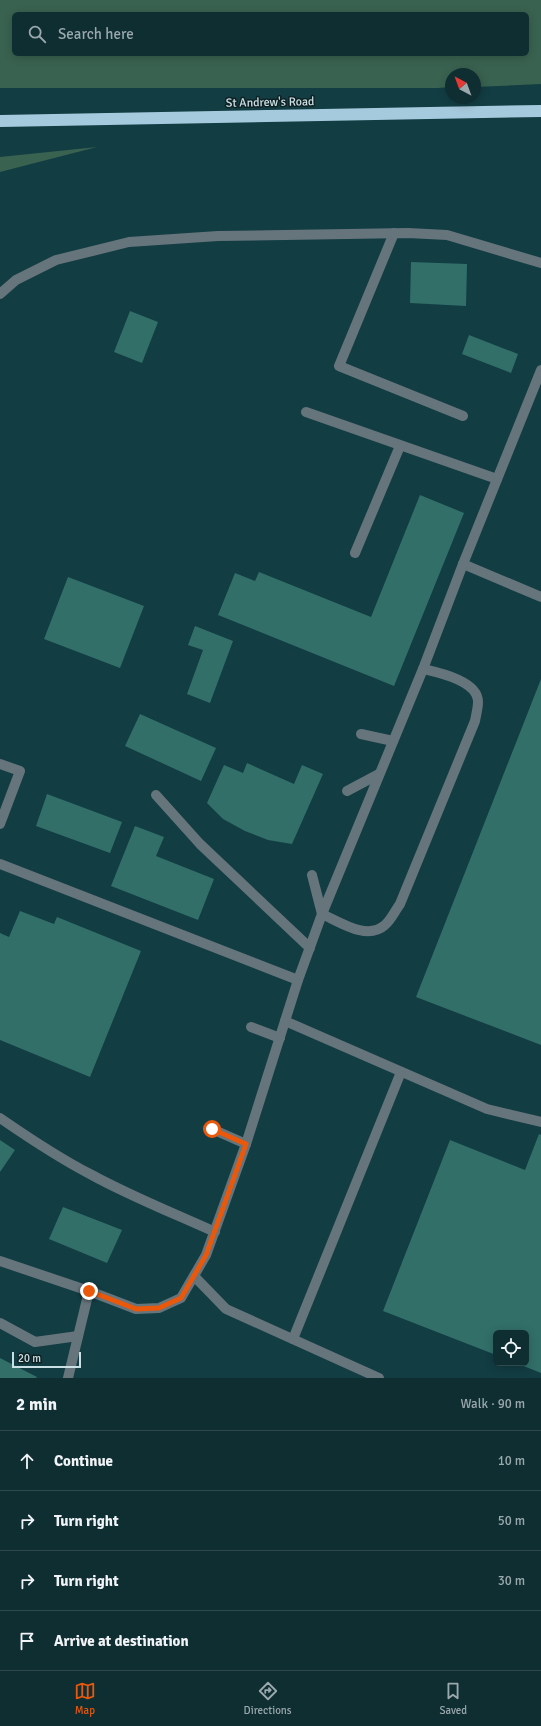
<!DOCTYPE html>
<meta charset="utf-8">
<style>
:root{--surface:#0e2e32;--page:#17363a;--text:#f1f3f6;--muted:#9ba8ac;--line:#2e4a4d;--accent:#ea580c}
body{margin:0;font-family:Signika,sans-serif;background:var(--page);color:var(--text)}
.controls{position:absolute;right:12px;bottom:12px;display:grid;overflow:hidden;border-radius:6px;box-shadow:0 2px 10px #0003}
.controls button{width:36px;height:36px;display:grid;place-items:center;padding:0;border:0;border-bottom:1px solid var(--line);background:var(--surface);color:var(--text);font:20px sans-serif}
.compass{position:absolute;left:445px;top:68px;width:36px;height:36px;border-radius:50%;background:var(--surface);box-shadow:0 2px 10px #0003;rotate:319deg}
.scale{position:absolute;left:12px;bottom:10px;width:69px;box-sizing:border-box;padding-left:4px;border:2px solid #cbe0e4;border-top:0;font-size:11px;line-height:14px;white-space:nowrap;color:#cbe0e4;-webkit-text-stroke:3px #0f2124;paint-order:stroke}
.stop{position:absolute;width:12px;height:12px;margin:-9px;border:3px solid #ea580c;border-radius:50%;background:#fff}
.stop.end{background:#ea580c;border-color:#fff;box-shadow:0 1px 4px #0008}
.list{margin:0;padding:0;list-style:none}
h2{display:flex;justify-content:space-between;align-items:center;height:52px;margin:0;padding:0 16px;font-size:17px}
h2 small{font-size:13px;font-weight:400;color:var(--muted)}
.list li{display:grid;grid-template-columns:26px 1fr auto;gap:12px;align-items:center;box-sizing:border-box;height:60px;padding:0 16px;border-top:1px solid var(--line)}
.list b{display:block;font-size:15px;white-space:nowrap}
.list em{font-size:13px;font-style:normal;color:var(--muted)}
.icon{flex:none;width:22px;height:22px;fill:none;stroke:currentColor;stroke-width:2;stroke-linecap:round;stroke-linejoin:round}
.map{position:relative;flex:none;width:541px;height:1378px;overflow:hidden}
.search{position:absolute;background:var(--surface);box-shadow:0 2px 10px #0003;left:12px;right:12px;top:12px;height:44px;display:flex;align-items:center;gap:10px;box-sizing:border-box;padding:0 14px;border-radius:6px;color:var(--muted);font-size:15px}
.sheet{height:292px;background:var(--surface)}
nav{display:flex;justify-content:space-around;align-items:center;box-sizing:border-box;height:56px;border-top:1px solid var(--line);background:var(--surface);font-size:11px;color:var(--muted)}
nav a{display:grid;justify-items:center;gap:2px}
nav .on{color:var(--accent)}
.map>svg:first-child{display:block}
.green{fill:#3a6250;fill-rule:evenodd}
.building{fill:#326f69}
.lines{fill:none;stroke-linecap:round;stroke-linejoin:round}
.minor{stroke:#66747c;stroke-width:10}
.highway{stroke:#a6cadd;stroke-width:12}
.route{stroke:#ea580c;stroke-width:5}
.labels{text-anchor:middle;stroke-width:3;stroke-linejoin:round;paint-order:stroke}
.street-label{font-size:12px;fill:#cbe0e4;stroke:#0f2124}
</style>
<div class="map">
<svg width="541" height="1378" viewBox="0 0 541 1378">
<rect width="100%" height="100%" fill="#123d43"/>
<g class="green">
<path d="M0 0H541V84L475 87V74H451V87L438 88H0ZM14 14H527V54H14Z"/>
<polygon points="97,147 0,172 0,157"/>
</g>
<g class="building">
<polygon points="411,262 467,264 466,306 410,303"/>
<polygon points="130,311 158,322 142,363 114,352"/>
<polygon points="469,335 518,354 511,373 462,354"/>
<polygon points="420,495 464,513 394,686 218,615 235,573 255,581 259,572 371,617"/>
<polygon points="68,577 144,606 120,668 44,639"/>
<polygon points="195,626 233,641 210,703 187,694 203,650 188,645"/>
<polygon points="541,679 541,1045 416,997"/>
<polygon points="140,714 216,748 201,781 125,746"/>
<polygon points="247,763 294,784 302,765 323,774 292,844 268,840 245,831 223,819 207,803 224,765 243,773"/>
<polygon points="47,794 122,822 110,853 36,826"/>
<polygon points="135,826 164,837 156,856 214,879 198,920 111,886"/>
<polygon points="20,911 54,924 57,917 141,951 90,1077 0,1040 0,933 9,937"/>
<polygon points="539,1134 541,1135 541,1373 516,1363 526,1363 526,1333 496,1333 496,1355 383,1311 450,1140 525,1170"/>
<polygon points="0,1140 15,1150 0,1172"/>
<polygon points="63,1207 122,1230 107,1263 49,1239"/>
<polygon points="0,1358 37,1377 36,1378 0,1378"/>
</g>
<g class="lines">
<g class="minor">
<polyline points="394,233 339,366 463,416"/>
<polyline points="0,294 16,280 56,260 129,242 218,236 408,233 447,235 541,263"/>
<polyline points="306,412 497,479"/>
<polyline points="355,553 400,446"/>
<polyline points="463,564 541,597"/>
<polyline points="361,734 393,741"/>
<polyline points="0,764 20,771 0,824"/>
<polyline points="347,791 379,774"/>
<polyline points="156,795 200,844 310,948"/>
<polyline points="0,864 298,980"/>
<path d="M312 875 322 914C340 922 367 941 385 925 391 920 395 911 400 904L475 721C476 715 478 708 478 702 478 681 440 673 423 669"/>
<polyline points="285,1021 487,1109 541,1122"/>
<polyline points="251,1027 280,1038"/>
<path d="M0 1118C29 1138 59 1158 90 1174 130 1196 173 1213 215 1232"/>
<polyline points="212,1129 246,1144"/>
<polyline points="0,1261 89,1291 136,1309 159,1308 181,1298 206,1255 246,1144 298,980 322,914 423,669 463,564 541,370"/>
<polyline points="194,1276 226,1309 379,1378"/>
<polyline points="0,1323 35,1342 78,1336"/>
<polyline points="293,1339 401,1072"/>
<polyline points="68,1378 89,1291"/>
</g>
<polyline class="highway" points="0,121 541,111"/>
</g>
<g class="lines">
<polyline class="route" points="89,1291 136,1309 159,1308 181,1298 206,1255 246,1144 212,1129"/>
</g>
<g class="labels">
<g class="street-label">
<text transform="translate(270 102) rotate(-1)" y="4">St Andrew's Road</text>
</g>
</g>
</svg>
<div class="controls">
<button><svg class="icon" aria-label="locate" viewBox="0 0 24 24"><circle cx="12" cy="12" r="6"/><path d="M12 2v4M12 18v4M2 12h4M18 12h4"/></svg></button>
</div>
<svg class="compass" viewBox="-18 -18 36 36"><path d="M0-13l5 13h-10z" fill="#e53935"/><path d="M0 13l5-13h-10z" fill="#9ba8ac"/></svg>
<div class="scale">20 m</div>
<div class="stop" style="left:212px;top:1129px"></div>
<div class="stop end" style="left:89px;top:1291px"></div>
<div class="search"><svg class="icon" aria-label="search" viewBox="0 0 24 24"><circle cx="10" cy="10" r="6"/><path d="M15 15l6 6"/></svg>Search here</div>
</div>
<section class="sheet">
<h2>2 min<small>Walk · 90 m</small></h2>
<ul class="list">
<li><svg class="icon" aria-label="ahead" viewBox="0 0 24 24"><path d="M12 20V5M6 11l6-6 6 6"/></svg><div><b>Continue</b></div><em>10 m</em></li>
<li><svg class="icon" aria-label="right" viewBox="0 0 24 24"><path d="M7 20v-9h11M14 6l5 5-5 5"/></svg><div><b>Turn right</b></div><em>50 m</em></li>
<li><svg class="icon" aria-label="right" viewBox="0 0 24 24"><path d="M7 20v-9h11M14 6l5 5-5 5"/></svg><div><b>Turn right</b></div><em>30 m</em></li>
<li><svg class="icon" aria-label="arrive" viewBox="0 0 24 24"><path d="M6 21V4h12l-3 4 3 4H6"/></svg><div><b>Arrive at destination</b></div></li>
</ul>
</section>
<nav>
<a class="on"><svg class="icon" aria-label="map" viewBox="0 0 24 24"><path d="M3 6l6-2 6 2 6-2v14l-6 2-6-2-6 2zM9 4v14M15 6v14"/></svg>Map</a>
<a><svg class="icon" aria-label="directions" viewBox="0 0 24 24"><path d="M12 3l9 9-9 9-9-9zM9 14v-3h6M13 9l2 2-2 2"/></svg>Directions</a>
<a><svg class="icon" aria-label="saved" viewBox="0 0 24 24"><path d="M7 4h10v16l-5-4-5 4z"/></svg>Saved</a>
</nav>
